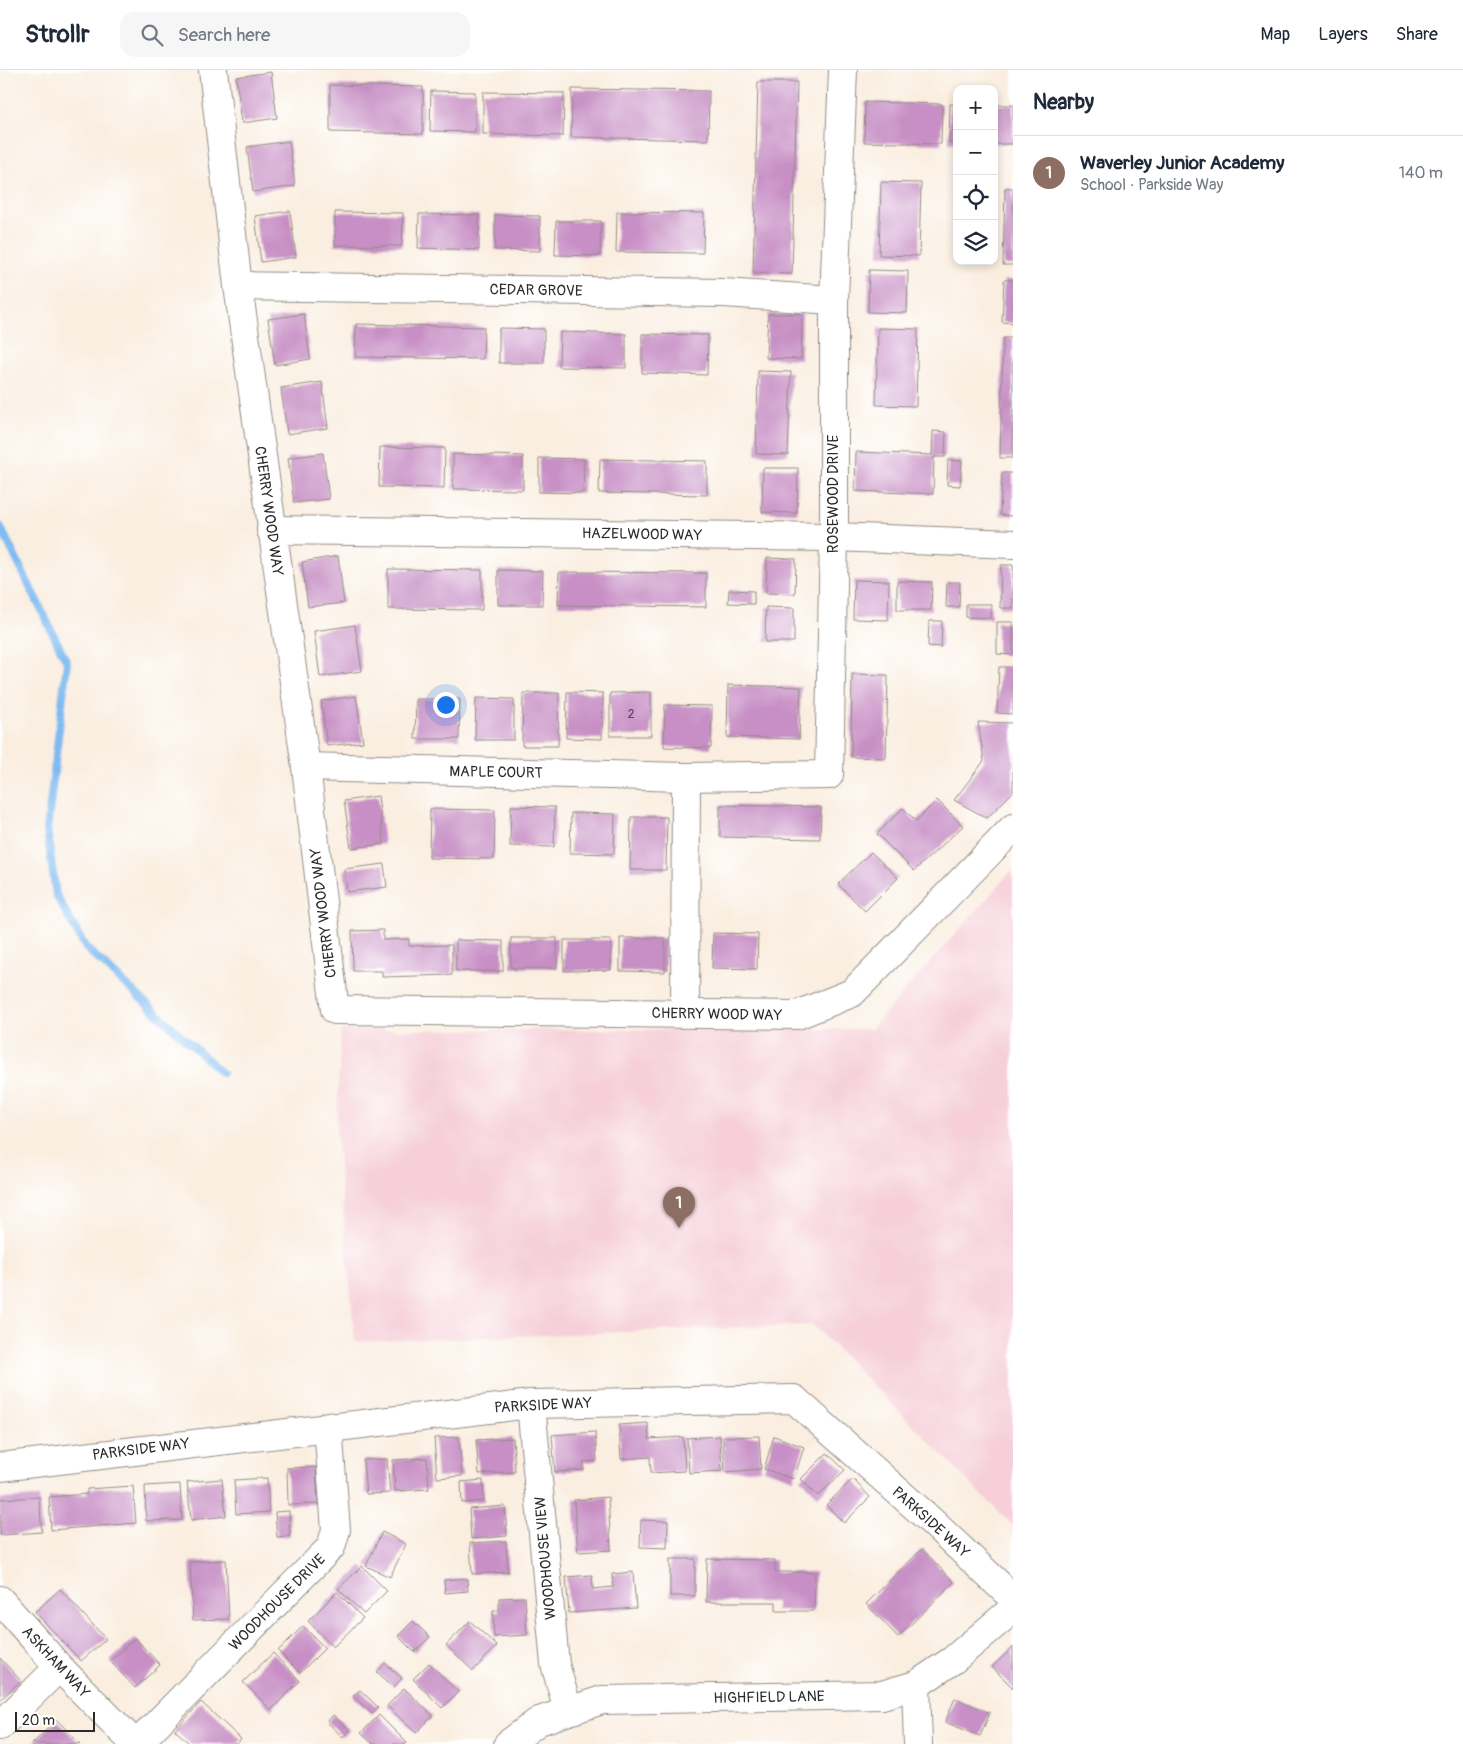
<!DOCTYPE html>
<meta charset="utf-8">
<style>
:root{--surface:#fff;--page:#f6f6f7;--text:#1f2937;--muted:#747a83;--line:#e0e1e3;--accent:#7c3aed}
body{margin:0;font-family:Pangolin,sans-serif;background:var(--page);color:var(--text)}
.controls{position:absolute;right:15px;top:15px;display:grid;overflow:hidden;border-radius:10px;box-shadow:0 2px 8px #0003}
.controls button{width:45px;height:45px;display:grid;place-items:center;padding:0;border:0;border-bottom:1px solid var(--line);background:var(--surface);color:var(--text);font:25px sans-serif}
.scale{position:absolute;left:15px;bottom:12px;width:80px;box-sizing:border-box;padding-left:5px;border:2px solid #2b2b2b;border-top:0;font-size:14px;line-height:18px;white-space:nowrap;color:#2b2b2b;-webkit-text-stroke:4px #fff;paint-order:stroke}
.you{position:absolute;left:445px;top:634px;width:18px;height:18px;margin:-12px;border:4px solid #fff;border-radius:50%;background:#1a73e8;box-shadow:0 0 0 8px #1a73e833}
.badge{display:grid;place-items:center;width:32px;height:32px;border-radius:50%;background:var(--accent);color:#fff;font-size:16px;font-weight:700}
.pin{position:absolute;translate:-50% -41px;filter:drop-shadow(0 1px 2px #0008)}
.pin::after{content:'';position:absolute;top:26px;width:18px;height:15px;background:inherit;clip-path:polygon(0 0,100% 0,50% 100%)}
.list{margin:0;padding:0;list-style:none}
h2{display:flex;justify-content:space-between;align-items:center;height:65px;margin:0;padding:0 20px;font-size:21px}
h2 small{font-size:16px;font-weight:400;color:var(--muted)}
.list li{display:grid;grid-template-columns:32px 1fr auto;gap:15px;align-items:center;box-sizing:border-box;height:75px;padding:0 20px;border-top:1px solid var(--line)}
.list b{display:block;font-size:19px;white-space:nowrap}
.list p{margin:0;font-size:16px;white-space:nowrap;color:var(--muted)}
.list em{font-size:16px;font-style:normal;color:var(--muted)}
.icon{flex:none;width:28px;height:28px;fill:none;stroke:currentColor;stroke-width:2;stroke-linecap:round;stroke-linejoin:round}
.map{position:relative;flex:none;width:1013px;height:1674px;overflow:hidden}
header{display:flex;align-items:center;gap:30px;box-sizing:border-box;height:70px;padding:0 25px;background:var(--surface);border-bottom:1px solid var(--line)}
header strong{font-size:24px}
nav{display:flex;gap:28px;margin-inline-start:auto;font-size:18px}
.search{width:350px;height:45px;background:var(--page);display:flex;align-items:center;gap:12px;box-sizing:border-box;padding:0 18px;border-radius:15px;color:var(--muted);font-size:19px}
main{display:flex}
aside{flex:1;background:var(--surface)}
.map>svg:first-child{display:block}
.built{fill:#f6cfd8}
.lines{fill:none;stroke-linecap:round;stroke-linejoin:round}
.stream{stroke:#7fbbf1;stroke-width:8}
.building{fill:#c78fc5}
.minor-casing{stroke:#928c86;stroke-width:30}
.minor{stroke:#fff;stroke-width:28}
.labels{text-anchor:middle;stroke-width:4;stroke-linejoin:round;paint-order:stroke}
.number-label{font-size:12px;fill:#524452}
.street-label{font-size:15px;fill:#2b2b2b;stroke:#fff}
</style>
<header>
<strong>Strollr</strong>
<div class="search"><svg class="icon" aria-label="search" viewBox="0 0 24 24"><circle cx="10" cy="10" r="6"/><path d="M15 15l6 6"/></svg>Search here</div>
<nav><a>Map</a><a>Layers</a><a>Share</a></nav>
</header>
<main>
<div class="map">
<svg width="1013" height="1674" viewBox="0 0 1013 1674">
<rect width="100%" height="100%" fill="#fff"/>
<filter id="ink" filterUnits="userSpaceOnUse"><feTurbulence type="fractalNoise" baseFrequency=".02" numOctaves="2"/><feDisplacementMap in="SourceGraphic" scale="10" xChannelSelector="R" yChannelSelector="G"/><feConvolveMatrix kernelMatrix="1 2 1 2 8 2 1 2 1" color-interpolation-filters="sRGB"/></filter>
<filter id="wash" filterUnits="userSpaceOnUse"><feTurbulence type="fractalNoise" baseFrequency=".0096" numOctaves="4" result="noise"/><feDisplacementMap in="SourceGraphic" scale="20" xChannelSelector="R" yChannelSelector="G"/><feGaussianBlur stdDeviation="1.12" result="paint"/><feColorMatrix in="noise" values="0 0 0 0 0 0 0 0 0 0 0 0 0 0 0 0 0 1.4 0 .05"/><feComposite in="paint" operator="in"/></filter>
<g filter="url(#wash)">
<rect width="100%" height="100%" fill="#faeee0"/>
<polygon class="built" points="1013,799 1013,1456 813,1255 355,1272 336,1062 341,960 871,959"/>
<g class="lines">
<polyline class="stream" points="0,456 67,592 47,760 56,825 86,878 222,1003"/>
</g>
<g id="blocks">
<g class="building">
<polygon points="271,2 277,48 242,53 236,7"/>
<polygon points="758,12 797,12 792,204 753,203"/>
<polygon points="330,15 423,17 423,64 330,62"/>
<polygon points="572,19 709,21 708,70 571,67"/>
<polygon points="431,21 475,22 475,62 430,61"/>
<polygon points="483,22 564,23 563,66 483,64"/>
<polygon points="865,32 942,34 941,74 864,72"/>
<polygon points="950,34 957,34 957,73 949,73"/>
<rect x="994" y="35" width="19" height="39"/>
<polygon points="289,71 295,116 253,122 247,77"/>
<polygon points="881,112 921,113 919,186 879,185"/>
<polygon points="1005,118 1013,118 1013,195 1003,195"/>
<polygon points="290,141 296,187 261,192 255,146"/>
<polygon points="335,142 403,143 402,176 335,175"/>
<polygon points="617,142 704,143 703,183 616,182"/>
<polygon points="419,144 479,145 479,180 418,178"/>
<polygon points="495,145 540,146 540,181 495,180"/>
<polygon points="556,151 601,151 600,186 555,185"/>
<polygon points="869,200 908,201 907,243 868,242"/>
<polygon points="1004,210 1013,210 1013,253 1002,252"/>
<polygon points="304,244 310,289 275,295 268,249"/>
<polygon points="768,244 802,244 801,289 766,288"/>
<polygon points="356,254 484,257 483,289 355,287"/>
<polygon points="499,258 544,259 544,293 499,293"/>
<polygon points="878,258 918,259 916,336 876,335"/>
<polygon points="560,262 626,264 626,298 559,297"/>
<polygon points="642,264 708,265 707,305 642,303"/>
<polygon points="1003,268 1013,268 1013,388 1000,388"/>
<polygon points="758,301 791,302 788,385 756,384"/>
<polygon points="322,312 328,358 287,364 281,318"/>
<polygon points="933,361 946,362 945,387 934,387 933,424 855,421 856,382 932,385"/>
<polygon points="380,377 445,378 444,418 379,417"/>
<polygon points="323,383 329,429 294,433 288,388"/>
<polygon points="453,384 523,386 523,420 453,419"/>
<polygon points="539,388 584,389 583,423 539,422"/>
<polygon points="600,389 707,391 707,425 599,423"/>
<polygon points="948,390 962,391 960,416 947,415"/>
<polygon points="763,398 798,398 797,443 762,442"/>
<polygon points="1002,403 1013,403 1013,446 1000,445"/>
<polygon points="338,486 344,533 308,537 302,492"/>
<polygon points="767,488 796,489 795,524 766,523"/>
<polygon points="1001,495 1013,495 1013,538 1000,538"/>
<polygon points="388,499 482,500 482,540 388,539"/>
<polygon points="498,500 543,501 542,535 498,535"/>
<polygon points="559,502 706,503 706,537 558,535"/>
<polygon points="854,510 889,511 888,550 853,549"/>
<polygon points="897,511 932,512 931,540 897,540"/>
<polygon points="947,512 960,512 959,537 946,537"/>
<polygon points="729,520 754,521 754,534 728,533"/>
<polygon points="966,534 991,534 991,548 966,547"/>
<polygon points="766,537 794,538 794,572 765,572"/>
<polygon points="929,551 942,551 941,577 928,576"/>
<polygon points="997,552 1013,552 1013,585 997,584"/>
<polygon points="355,555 362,601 320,607 314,561"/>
<polygon points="999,597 1013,597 1013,644 997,643"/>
<polygon points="852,604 888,605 886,688 851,687"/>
<polygon points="728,615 801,617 799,669 727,667"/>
<polygon points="567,622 603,623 602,669 566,668"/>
<polygon points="651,622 651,666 610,666 610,623"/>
<polygon points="523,623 559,623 558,676 522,676"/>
<polygon points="356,626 363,672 327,676 321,631"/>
<polygon points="476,628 514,629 514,670 475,670"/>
<polygon points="416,629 460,629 459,669 415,669"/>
<polygon points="665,635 712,636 711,678 664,677"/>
<polygon points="978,652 1013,653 1013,722 987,748 954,730 984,691"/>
<polygon points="378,726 384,774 351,778 344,731"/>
<polygon points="937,730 963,756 914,801 877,764 903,738 916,751"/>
<polygon points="720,735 821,737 820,769 720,767"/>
<polygon points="511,736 555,737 554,777 510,776"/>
<polygon points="430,739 495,740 494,789 429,788"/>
<polygon points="571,743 615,744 614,784 570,783"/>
<polygon points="631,747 667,747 666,800 630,800"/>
<polygon points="871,782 898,808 865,841 838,814"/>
<polygon points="384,794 387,817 347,822 344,799"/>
<polygon points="383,860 383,870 409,869 409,876 452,875 452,905 382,907 382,901 353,901 352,861"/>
<polygon points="713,863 758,864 757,899 712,898"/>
<rect x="511" y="868" width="46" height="30"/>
<polygon points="620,868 665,868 665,902 620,901"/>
<polygon points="456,870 503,871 503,901 456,901"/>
<polygon points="564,870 611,870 611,900 564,901"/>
<polygon points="648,1353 649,1369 683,1367 685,1401 651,1403 650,1387 621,1389 619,1355"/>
<polygon points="595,1362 597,1391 584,1392 584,1400 555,1402 552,1365"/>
<polygon points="720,1366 722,1401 689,1403 687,1368"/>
<polygon points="759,1366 761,1399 725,1402 723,1367"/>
<polygon points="774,1366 804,1377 794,1409 764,1399"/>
<polygon points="459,1367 462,1406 437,1408 434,1368"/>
<polygon points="513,1368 515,1402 479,1404 476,1370"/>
<polygon points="827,1383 845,1400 818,1426 801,1409"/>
<polygon points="427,1388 429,1419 395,1421 393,1390"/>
<polygon points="387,1389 390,1423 366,1424 363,1390"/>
<polygon points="316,1397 318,1434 288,1435 287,1398"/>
<polygon points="267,1408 269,1442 236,1444 234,1410"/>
<polygon points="222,1409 226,1446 191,1450 187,1412"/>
<polygon points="853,1409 870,1427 844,1453 826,1435"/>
<polygon points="483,1410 484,1431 462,1433 461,1412"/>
<polygon points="180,1414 182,1450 146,1451 145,1416"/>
<polygon points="133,1416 136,1453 51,1460 49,1427 87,1424 87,1419"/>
<polygon points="39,1427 42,1462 0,1465 0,1429"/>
<polygon points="608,1427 611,1480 578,1482 574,1430"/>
<polygon points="505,1436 507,1466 471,1469 469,1439"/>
<polygon points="289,1441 290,1466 277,1467 275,1442"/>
<polygon points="641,1450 668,1451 667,1478 640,1477"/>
<polygon points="382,1462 406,1474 390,1507 366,1496"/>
<polygon points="506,1471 508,1502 472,1504 470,1473"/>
<polygon points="922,1479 954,1512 898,1567 866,1534"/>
<rect x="670" y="1489" width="25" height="37"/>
<polygon points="707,1489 775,1490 775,1502 815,1502 814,1541 776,1541 776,1532 706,1532"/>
<polygon points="226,1490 229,1549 193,1550 190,1492"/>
<polygon points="362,1496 387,1521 364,1544 338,1519"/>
<polygon points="633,1502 636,1538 569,1543 566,1507 592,1505 593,1519 613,1517 612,1504"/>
<polygon points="467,1508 468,1521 445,1523 444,1510"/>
<polygon points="60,1519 106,1569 81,1591 35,1542"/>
<polygon points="337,1522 363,1548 333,1577 308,1551"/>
<polygon points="525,1527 527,1565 494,1567 493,1541 499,1541 499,1528"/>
<polygon points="413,1551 430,1567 414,1582 398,1566"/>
<polygon points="470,1551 497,1576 473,1601 446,1575"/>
<polygon points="303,1556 325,1578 300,1603 278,1581"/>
<polygon points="135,1568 160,1595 135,1618 110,1591"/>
<polygon points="1013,1577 1013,1618 992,1597"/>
<polygon points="273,1583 300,1611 271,1640 243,1612"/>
<polygon points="0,1588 21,1611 0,1630"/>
<polygon points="385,1593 402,1608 394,1617 377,1602"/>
<polygon points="429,1593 458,1622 442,1638 413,1609"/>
<polygon points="404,1618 433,1646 416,1663 387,1636"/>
<polygon points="360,1620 378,1637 372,1644 353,1626"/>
<polygon points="955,1628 990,1643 980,1666 945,1652"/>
<polygon points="201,1632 241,1669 237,1674 190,1674 175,1660"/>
<polygon points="333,1645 350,1660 343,1667 327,1652"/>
<polygon points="379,1645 407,1673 406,1674 373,1674 361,1663"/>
<polygon points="57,1650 80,1674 32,1674"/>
</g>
</g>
</g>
<g filter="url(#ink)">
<use href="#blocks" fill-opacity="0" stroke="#928c86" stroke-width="1"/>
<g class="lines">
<defs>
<g id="minor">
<polyline points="213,0 238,216 306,697 335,940 797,945 852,923 1013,758"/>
<polyline points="238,216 723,223 834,230"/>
<polyline points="271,460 834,467 1013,474"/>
<polyline points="306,697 686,707 829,705 834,467 834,230 843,0"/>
<polyline points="685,943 686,707"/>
<polyline points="531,1334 555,1594 568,1640"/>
<polyline points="0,1397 531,1334 794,1329 929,1449 1013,1528"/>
<polyline points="0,1530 59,1597 135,1674"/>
<polyline points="916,1615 918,1674"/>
<polyline points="0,1656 59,1597"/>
<polyline points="137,1674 331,1477 336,1460 328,1356"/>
<polyline points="508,1674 539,1651 602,1630 882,1625 916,1615 953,1590 1013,1539"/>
</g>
</defs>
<use href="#minor" class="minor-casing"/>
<use href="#minor" class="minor"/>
</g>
</g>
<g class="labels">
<g class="number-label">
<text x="631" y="648">2</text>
</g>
<g class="street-label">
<text transform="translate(536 220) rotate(1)" y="5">CEDAR GROVE</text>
<text transform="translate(833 424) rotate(-90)" y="5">ROSEWOOD DRIVE</text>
<text transform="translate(269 441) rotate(82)" y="5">CHERRY WOOD WAY</text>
<text transform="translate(642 464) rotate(1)" y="5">HAZELWOOD WAY</text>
<text transform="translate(496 702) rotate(1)" y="5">MAPLE COURT</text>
<text transform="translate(323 843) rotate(-97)" y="5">CHERRY WOOD WAY</text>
<text transform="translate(717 944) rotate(1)" y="5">CHERRY WOOD WAY</text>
<text transform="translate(543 1335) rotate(-3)" y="5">PARKSIDE WAY</text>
<text transform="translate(141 1379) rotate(-7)" y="5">PARKSIDE WAY</text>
<text transform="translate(931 1452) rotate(42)" y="5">PARKSIDE WAY</text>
<text transform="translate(545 1488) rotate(-95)" y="5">WOODHOUSE VIEW</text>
<text transform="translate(277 1532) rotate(-45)" y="5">WOODHOUSE DRIVE</text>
<text transform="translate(56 1592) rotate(47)" y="5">ASKHAM WAY</text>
<text transform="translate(769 1627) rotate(-1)" y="5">HIGHFIELD LANE</text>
</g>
</g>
</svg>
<div class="controls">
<button>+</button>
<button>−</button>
<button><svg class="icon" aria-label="locate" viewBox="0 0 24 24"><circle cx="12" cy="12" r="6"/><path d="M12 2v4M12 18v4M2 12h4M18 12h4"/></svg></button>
<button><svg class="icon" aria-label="layers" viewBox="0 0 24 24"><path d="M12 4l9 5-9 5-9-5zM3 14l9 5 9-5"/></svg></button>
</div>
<div class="scale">20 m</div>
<div class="you"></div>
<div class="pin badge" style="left:679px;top:1158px;background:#8d6e63">1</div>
</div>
<aside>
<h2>Nearby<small></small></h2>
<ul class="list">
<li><span class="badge" style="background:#8d6e63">1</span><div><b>Waverley Junior Academy</b><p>School · Parkside Way</p></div><em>140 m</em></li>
</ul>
</aside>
</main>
